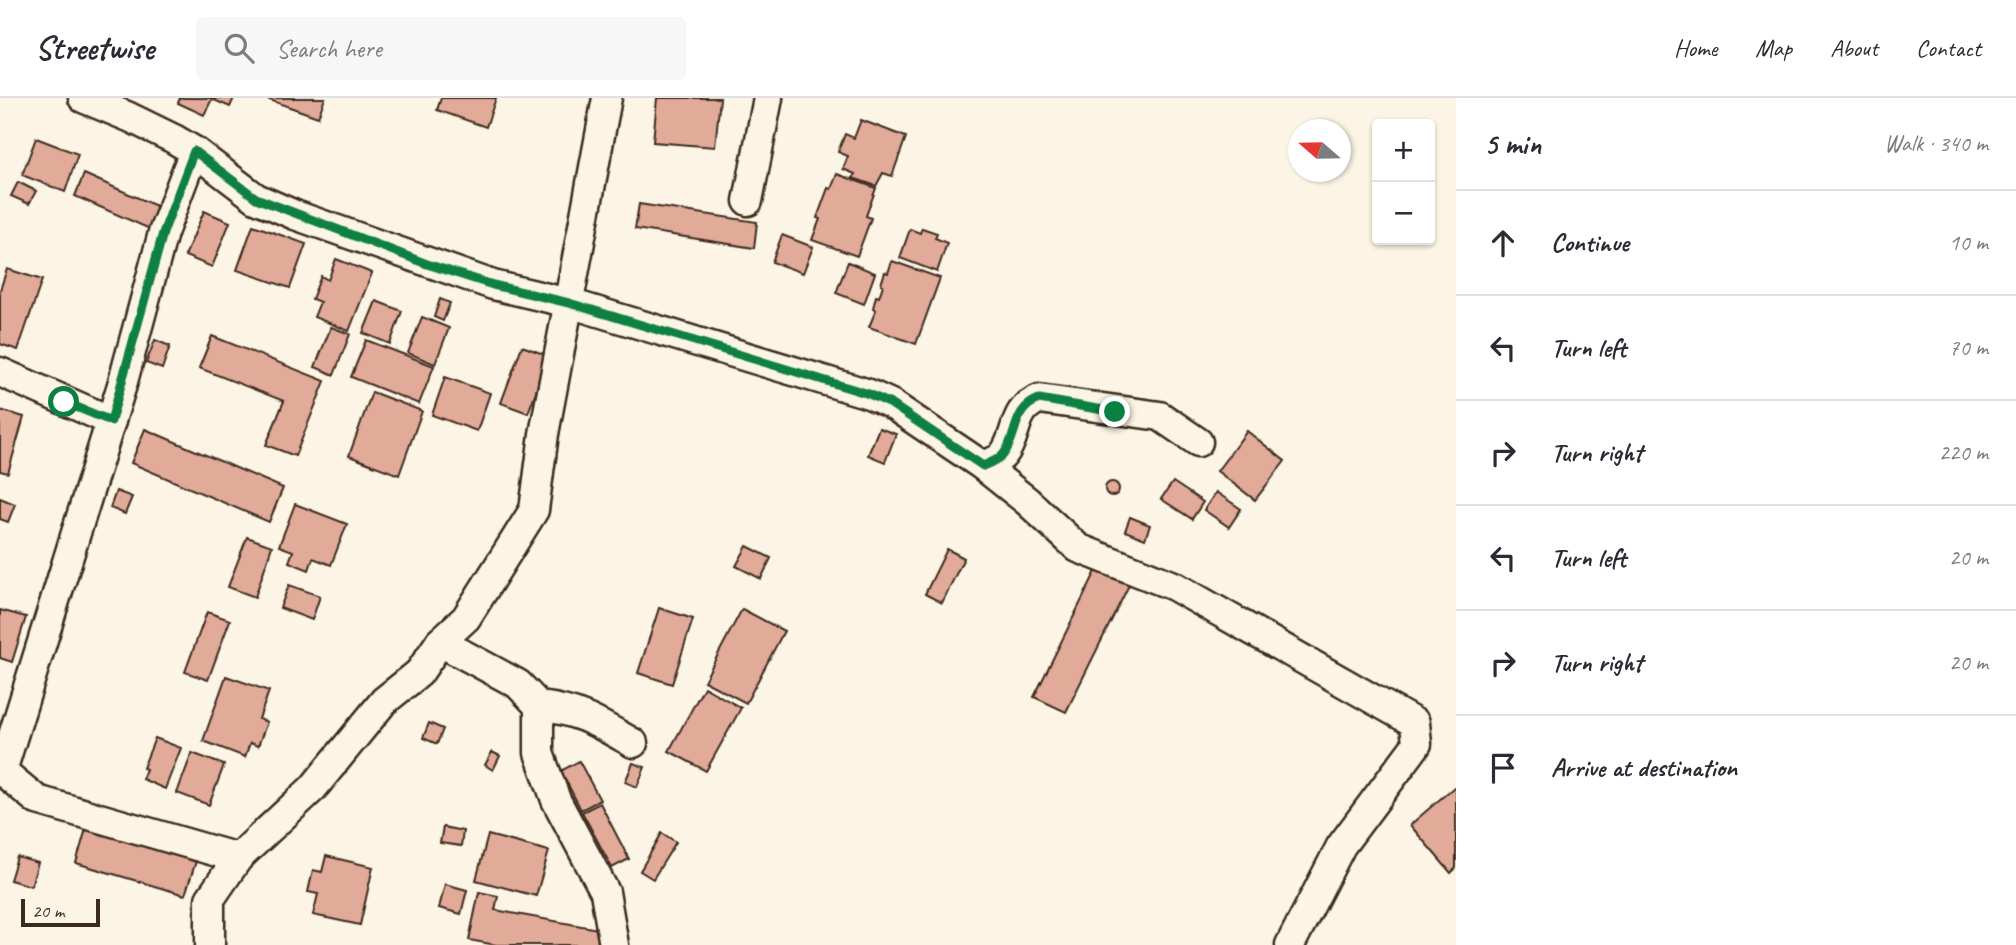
<!DOCTYPE html>
<meta charset="utf-8">
<style>
:root{--surface:#fff;--page:#f7f7f7;--text:#2b2b33;--muted:#7c7c81;--line:#e1e1e2}
body{margin:0;font-family:Caveat,sans-serif;background:var(--page);color:var(--text)}
.controls{position:absolute;right:21px;top:21px;display:grid;overflow:hidden;border-radius:7px;box-shadow:0 2px 5px #0004}
.controls button{width:63px;height:63px;display:grid;place-items:center;padding:0;border:0;border-bottom:2px solid var(--line);background:var(--surface);color:var(--text);font:35px sans-serif}
.compass{position:absolute;left:1288px;top:21px;width:63px;height:63px;border-radius:50%;background:var(--surface);box-shadow:0 2px 5px #0004;rotate:290deg}
.scale{position:absolute;left:21px;bottom:18px;width:79px;box-sizing:border-box;padding-left:7px;border:4px solid #3b2a1e;border-top:0;font-size:19px;line-height:24px;white-space:nowrap;color:#3b2a1e;-webkit-text-stroke:5px #fcf5e5;paint-order:stroke}
.stop{position:absolute;width:21px;height:21px;margin:-16px;border:5px solid #0b8043;border-radius:50%;background:#fff}
.stop.end{background:#0b8043;border-color:#fff;box-shadow:0 2px 7px #0008}
.list{margin:0;padding:0;list-style:none}
h2{display:flex;justify-content:space-between;align-items:center;height:91px;margin:0;padding:0 28px;font-size:30px}
h2 small{font-size:23px;font-weight:400;color:var(--muted)}
.list li{display:grid;grid-template-columns:46px 1fr auto;gap:21px;align-items:center;box-sizing:border-box;height:105px;padding:0 28px;border-top:2px solid var(--line)}
.list b{display:block;font-size:26px;white-space:nowrap}
.list em{font-size:23px;font-style:normal;color:var(--muted)}
.icon{flex:none;width:38px;height:38px;fill:none;stroke:currentColor;stroke-width:2;stroke-linecap:round;stroke-linejoin:round}
.map{position:relative;flex:none;width:1456px;height:847px;overflow:hidden}
header{display:flex;align-items:center;gap:42px;box-sizing:border-box;height:98px;padding:0 35px;background:var(--surface);border-bottom:2px solid var(--line)}
header strong{font-size:33px}
nav{display:flex;gap:38px;margin-inline-start:auto;font-size:24px}
.search{width:490px;height:63px;background:var(--page);display:flex;align-items:center;gap:18px;box-sizing:border-box;padding:0 24px;border-radius:7px;color:var(--muted);font-size:26px}
main{display:flex}
aside{flex:1;background:var(--surface)}
.map>svg:first-child{display:block}
.building{fill:#e2aa99;stroke:#3b2a1e;stroke-width:2}
.lines{fill:none;stroke-linecap:round;stroke-linejoin:round}
.minor-casing{stroke:#3b2a1e;stroke-width:33}
.minor{stroke:#fcf5e5;stroke-width:28}
.route{stroke:#0b8043;stroke-width:9}
</style>
<header>
<strong>Streetwise</strong>
<div class="search"><svg class="icon" aria-label="search" viewBox="0 0 24 24"><circle cx="10" cy="10" r="6"/><path d="M15 15l6 6"/></svg>Search here</div>
<nav><a>Home</a><a>Map</a><a>About</a><a>Contact</a></nav>
</header>
<main>
<div class="map">
<svg width="1456" height="847" viewBox="0 0 1456 847">
<rect width="100%" height="100%" fill="#fcf5e5"/>
<filter id="ink" filterUnits="userSpaceOnUse"><feTurbulence type="fractalNoise" baseFrequency=".0143" numOctaves="2"/><feDisplacementMap in="SourceGraphic" scale="14" xChannelSelector="R" yChannelSelector="G"/><feConvolveMatrix kernelMatrix="1 2 1 2 8 2 1 2 1" color-interpolation-filters="sRGB"/></filter>
<g filter="url(#ink)">
<g class="building">
<polygon points="180,0 234,0 230,9 212,1 204,17 178,5"/>
<polygon points="264,0 325,0 318,19"/>
<polygon points="441,0 496,0 486,29 437,12"/>
<polygon points="657,0 720,0 715,49 653,44"/>
<polygon points="861,22 906,39 892,78 883,75 876,88 853,80 855,76 843,71 848,58 838,54 845,36 854,40"/>
<polygon points="36,40 78,56 65,94 22,77"/>
<polygon points="84,76 161,110 152,132 75,98"/>
<polygon points="837,76 876,90 866,118 871,120 857,158 812,142 820,121 817,120 828,90 831,91"/>
<polygon points="18,84 36,93 29,106 11,98"/>
<polygon points="639,106 757,124 754,150 635,131"/>
<polygon points="204,113 230,124 212,169 185,158"/>
<polygon points="253,127 306,146 290,190 237,172"/>
<polygon points="922,130 937,135 935,140 947,145 937,174 900,160 910,131 920,135"/>
<polygon points="782,137 813,149 803,175 772,164"/>
<polygon points="336,161 372,175 349,233 314,219 320,204 312,201 321,178 328,182"/>
<polygon points="892,163 940,180 916,246 869,229 876,212 873,210 876,198 879,199 883,187 881,186 885,174 888,175"/>
<polygon points="848,164 875,175 864,206 836,195"/>
<polygon points="7,171 42,182 18,252 0,246 0,192"/>
<polygon points="440,201 450,205 443,223 434,219"/>
<polygon points="376,203 402,213 390,246 363,235"/>
<polygon points="422,219 449,230 435,266 408,255"/>
<polygon points="331,229 350,236 334,277 315,269"/>
<polygon points="212,238 325,283 295,358 266,347 284,303 199,270"/>
<polygon points="155,242 170,248 162,271 146,265"/>
<polygon points="366,242 434,268 419,306 351,279"/>
<polygon points="522,248 549,258 528,315 501,305"/>
<polygon points="445,279 490,295 477,333 432,317"/>
<polygon points="372,294 422,313 399,377 349,358"/>
<polygon points="0,312 24,319 8,375 0,373"/>
<polygon points="879,330 896,336 885,364 868,357"/>
<polygon points="145,331 283,390 269,424 131,365"/>
<polygon points="1247,333 1285,363 1255,402 1217,373"/>
<polygon points="1173,384 1203,404 1192,421 1161,401"/>
<circle cx="1112" cy="391" r="7"/>
<polygon points="116,393 132,399 125,416 110,410"/>
<polygon points="1216,394 1241,411 1229,429 1204,412"/>
<polygon points="0,400 15,406 8,424 0,421"/>
<polygon points="295,406 347,426 331,467 313,460 309,472 289,464 293,453 279,448"/>
<polygon points="1130,419 1150,427 1145,441 1125,433"/>
<polygon points="247,439 272,448 255,499 228,489"/>
<polygon points="747,448 771,460 761,481 736,468"/>
<polygon points="947,451 964,460 942,505 925,496"/>
<polygon points="1099,467 1131,483 1066,614 1034,599"/>
<polygon points="289,487 320,498 312,522 280,510"/>
<polygon points="659,510 693,521 672,586 638,575"/>
<polygon points="742,511 784,533 746,605 704,583"/>
<polygon points="0,512 26,519 12,564 0,560"/>
<polygon points="207,514 230,522 208,582 185,574"/>
<polygon points="226,578 269,593 259,621 267,624 258,648 250,645 245,659 203,643"/>
<polygon points="704,589 741,610 706,673 669,653"/>
<polygon points="429,625 443,631 437,646 423,640"/>
<polygon points="155,640 181,650 165,691 142,681 146,671 143,670"/>
<polygon points="492,654 500,658 493,672 485,667"/>
<polygon points="192,655 224,667 209,707 177,695"/>
<polygon points="579,663 600,702 581,712 561,673"/>
<polygon points="633,665 645,669 637,689 625,684"/>
<polygon points="1454,689 1456,691 1456,770 1451,775 1410,727"/>
<polygon points="600,705 629,761 612,770 582,714"/>
<polygon points="88,724 198,757 185,797 76,765"/>
<polygon points="443,729 463,733 461,748 440,745"/>
<polygon points="662,735 676,744 653,781 640,773"/>
<polygon points="488,737 549,753 536,798 476,782"/>
<polygon points="326,758 373,769 360,827 313,817 318,796 308,794 313,772 322,774"/>
<polygon points="17,759 38,765 31,788 10,782"/>
<polygon points="445,786 467,792 461,816 439,810"/>
<polygon points="479,794 498,798 495,812 609,833 606,847 496,847 469,842"/>
</g>
<g class="lines">
<defs>
<g id="minor">
<polyline points="83,0 129,19 174,41 194,53 256,100 295,117 493,187 569,205 869,296 891,306 983,368 1027,403 1078,450 1174,488 1415,625 1417,646 1341,748 1290,847"/>
<polyline points="607,0 544,336 534,412 466,520 440,544 518,586 539,608 539,655 556,702 605,794 614,847"/>
<polyline points="194,53 163,135 122,287 2,673 37,702 238,760"/>
<polyline points="748,103 768,0"/>
<polyline points="0,274 111,323"/>
<path d="M983 368C990 365 999 362 1003 357 1019 337 1011 312 1039 301L1160 318 1198 344"/>
<path d="M539 608C580 613 598 625 633 645"/>
<polyline points="210,847 210,801 238,760 313,690 384,603 419,575 440,544"/>
</g>
</defs>
<use href="#minor" class="minor-casing"/>
<use href="#minor" class="minor"/>
</g>
</g>
<g class="lines" filter="url(#ink)">
<path class="route" d="M64 304 111 323 163 135 194 53 256 100 427 166 493 187 569 205 869 296 891 306 983 368C990 365 998 362 1003 357 1019 337 1011 312 1039 301L1115 314"/>
</g>
</svg>
<div class="controls">
<button>+</button>
<button>−</button>
</div>
<svg class="compass" viewBox="-18 -18 36 36"><path d="M0-13l5 13h-10z" fill="#e53935"/><path d="M0 13l5-13h-10z" fill="#7c7c81"/></svg>
<div class="scale">20 m</div>
<div class="stop" style="left:64px;top:304px"></div>
<div class="stop end" style="left:1115px;top:314px"></div>
</div>
<aside>
<h2>5 min<small>Walk · 340 m</small></h2>
<ul class="list">
<li><svg class="icon" aria-label="ahead" viewBox="0 0 24 24"><path d="M12 20V5M6 11l6-6 6 6"/></svg><div><b>Continue</b></div><em>10 m</em></li>
<li><svg class="icon" aria-label="left" viewBox="0 0 24 24"><path d="M17 20v-9H6M10 6l-5 5 5 5"/></svg><div><b>Turn left</b></div><em>70 m</em></li>
<li><svg class="icon" aria-label="right" viewBox="0 0 24 24"><path d="M7 20v-9h11M14 6l5 5-5 5"/></svg><div><b>Turn right</b></div><em>220 m</em></li>
<li><svg class="icon" aria-label="left" viewBox="0 0 24 24"><path d="M17 20v-9H6M10 6l-5 5 5 5"/></svg><div><b>Turn left</b></div><em>20 m</em></li>
<li><svg class="icon" aria-label="right" viewBox="0 0 24 24"><path d="M7 20v-9h11M14 6l5 5-5 5"/></svg><div><b>Turn right</b></div><em>20 m</em></li>
<li><svg class="icon" aria-label="arrive" viewBox="0 0 24 24"><path d="M6 21V4h12l-3 4 3 4H6"/></svg><div><b>Arrive at destination</b></div></li>
</ul>
</aside>
</main>
